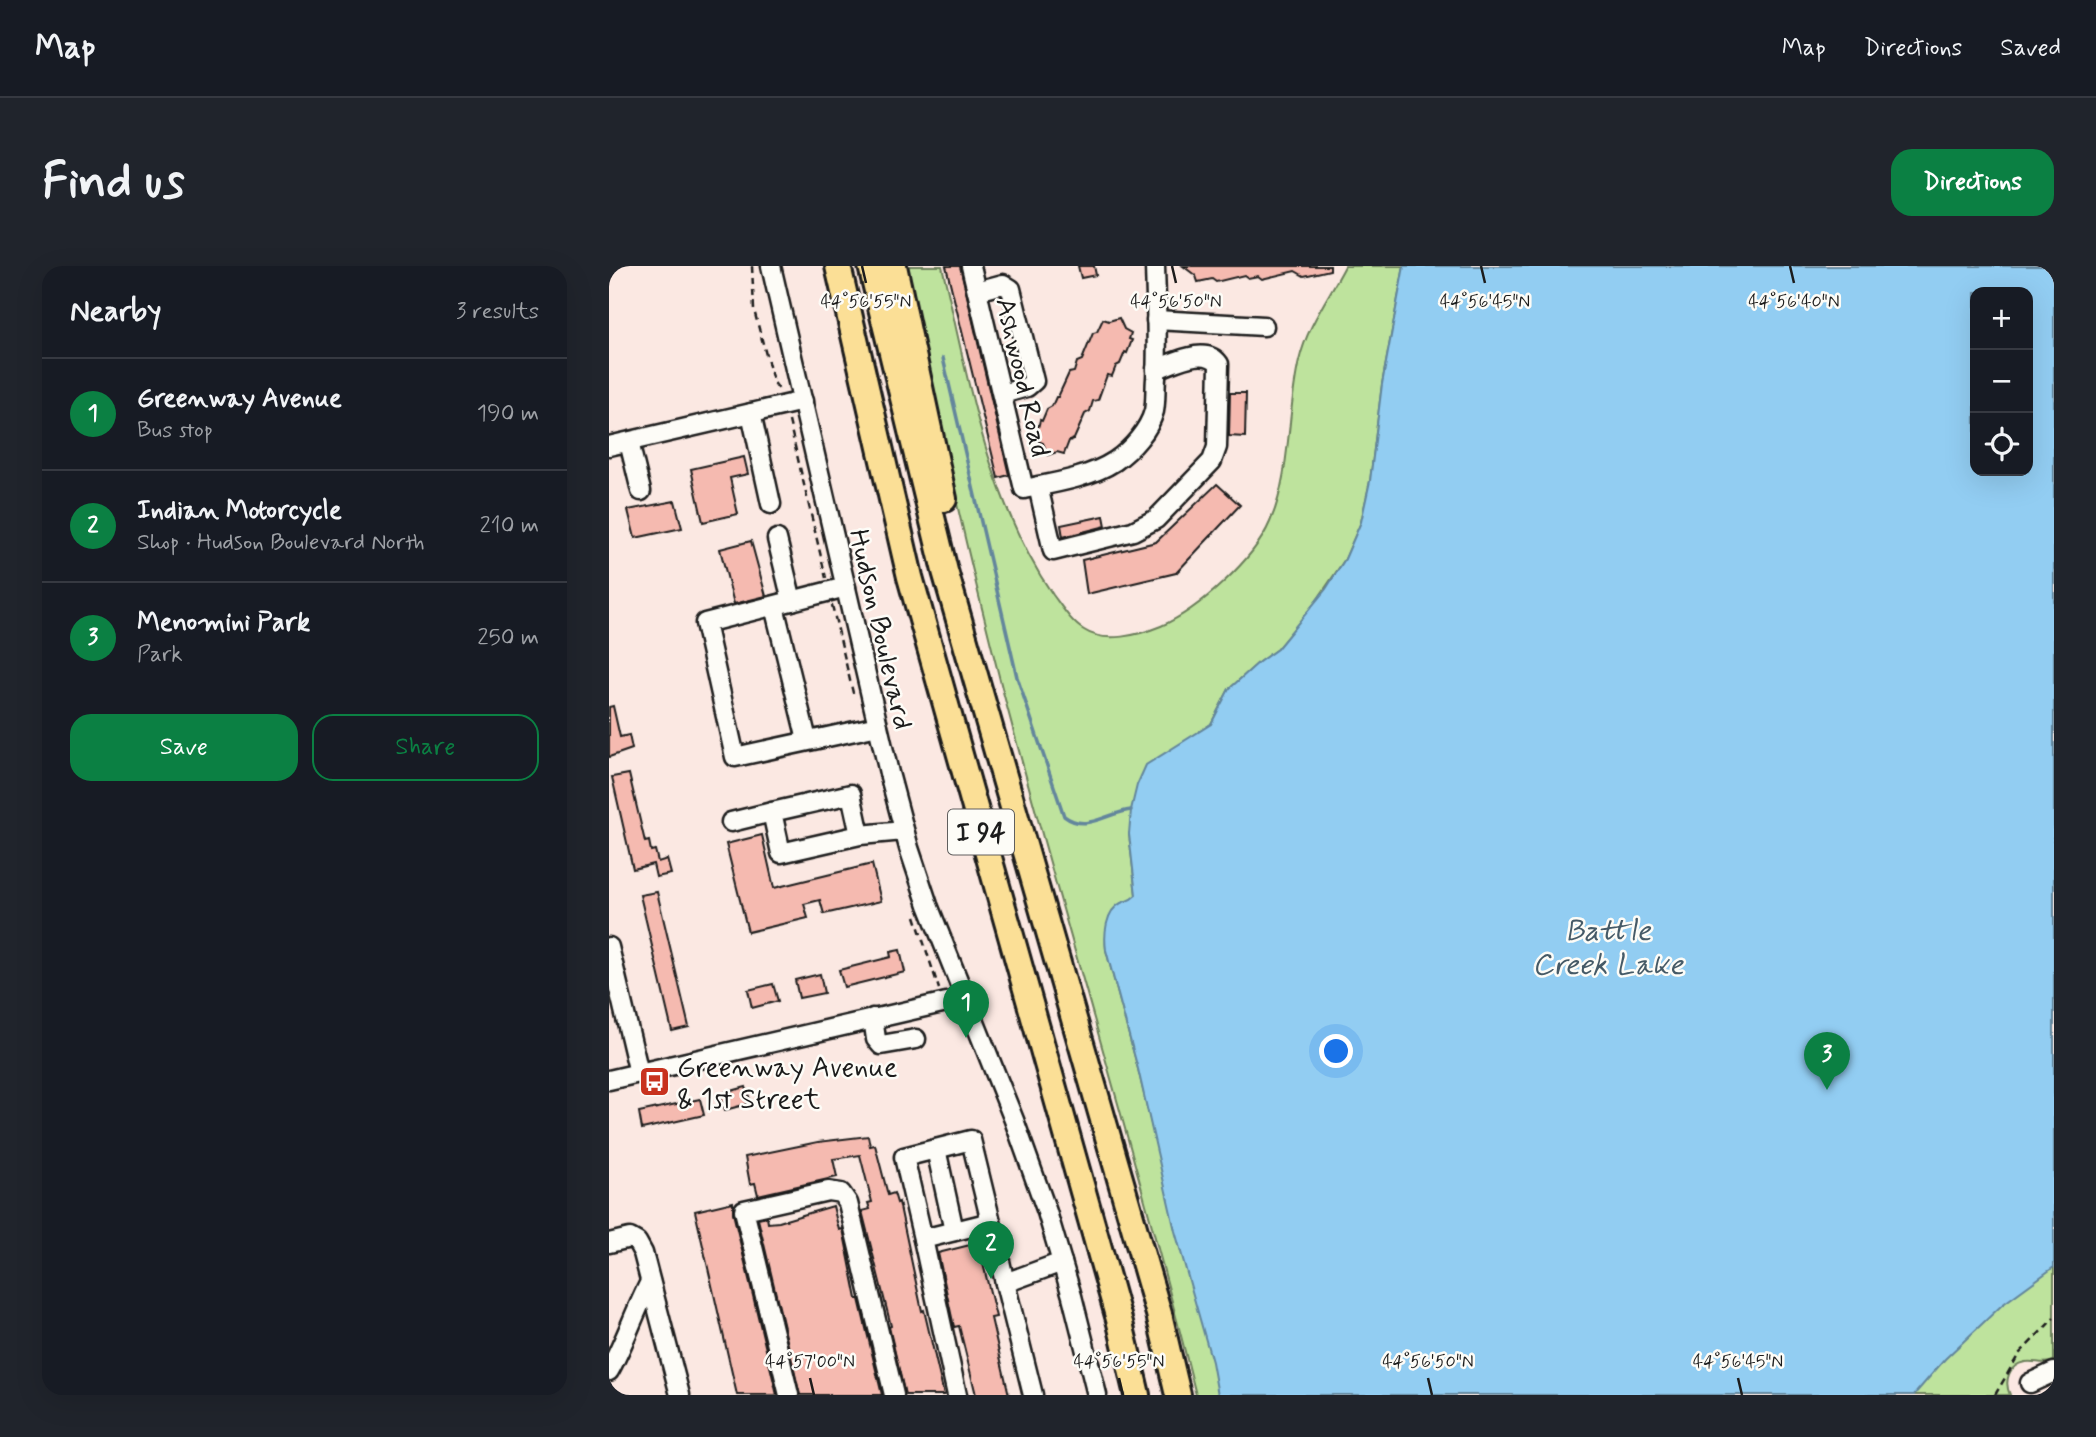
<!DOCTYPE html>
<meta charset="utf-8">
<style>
:root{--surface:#171b24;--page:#20242c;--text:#f1f3f6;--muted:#9ea1a6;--line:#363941;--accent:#0b8043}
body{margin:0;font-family:Mynerve,sans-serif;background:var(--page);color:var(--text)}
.controls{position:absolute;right:21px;top:21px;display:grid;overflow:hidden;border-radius:14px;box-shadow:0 7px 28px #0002}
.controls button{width:63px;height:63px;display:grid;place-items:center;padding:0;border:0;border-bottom:2px solid var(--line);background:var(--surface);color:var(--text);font:35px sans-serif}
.you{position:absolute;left:728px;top:786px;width:24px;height:24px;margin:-18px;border:5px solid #fff;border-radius:50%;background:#1a73e8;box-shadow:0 0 0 10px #1a73e833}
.badge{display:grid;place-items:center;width:46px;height:46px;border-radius:50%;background:var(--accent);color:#fff;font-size:23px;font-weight:700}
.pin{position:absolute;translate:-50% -58px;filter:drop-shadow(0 2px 4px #0008)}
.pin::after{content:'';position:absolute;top:37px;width:24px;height:21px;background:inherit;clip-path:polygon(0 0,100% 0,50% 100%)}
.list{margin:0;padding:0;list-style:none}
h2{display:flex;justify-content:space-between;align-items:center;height:91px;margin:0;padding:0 28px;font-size:30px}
h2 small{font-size:23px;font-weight:400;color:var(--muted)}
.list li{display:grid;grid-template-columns:46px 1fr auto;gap:21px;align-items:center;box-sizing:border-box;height:112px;padding:0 28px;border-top:2px solid var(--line)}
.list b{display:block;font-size:26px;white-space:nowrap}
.list p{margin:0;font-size:23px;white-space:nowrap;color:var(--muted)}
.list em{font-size:23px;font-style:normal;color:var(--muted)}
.actions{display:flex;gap:14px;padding:21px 28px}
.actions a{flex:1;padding:16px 0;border:2px solid var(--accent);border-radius:21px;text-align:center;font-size:24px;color:var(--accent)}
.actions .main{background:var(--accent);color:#fff}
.icon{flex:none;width:38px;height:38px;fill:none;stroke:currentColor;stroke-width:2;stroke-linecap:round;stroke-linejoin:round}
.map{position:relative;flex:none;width:1445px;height:1129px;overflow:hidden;border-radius:21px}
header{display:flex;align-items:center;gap:42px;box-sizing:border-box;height:98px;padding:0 35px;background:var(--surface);border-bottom:2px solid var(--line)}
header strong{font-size:33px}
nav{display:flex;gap:38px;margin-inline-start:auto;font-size:24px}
.intro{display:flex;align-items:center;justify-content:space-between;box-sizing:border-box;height:168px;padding:0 42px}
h1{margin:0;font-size:49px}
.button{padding:18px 32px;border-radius:21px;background:var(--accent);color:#fff;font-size:24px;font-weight:700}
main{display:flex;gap:42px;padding:0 42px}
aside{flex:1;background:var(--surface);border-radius:21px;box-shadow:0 7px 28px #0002}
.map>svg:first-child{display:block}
.green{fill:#bee39d;stroke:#6d805c;stroke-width:2}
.water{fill:#92cdf2;stroke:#63869c;stroke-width:2;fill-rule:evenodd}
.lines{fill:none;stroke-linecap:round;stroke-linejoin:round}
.stream{stroke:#63869c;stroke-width:3.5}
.building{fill:#f5bab0;stroke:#1c1c1c;stroke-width:2}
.minor-casing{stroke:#1c1c1c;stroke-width:23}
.highway-casing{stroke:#1c1c1c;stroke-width:30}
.path{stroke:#1c1c1c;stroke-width:2.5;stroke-dasharray:7 5;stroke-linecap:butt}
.minor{stroke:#fdfcf7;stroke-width:18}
.highway{stroke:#fbdf96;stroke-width:24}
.ticks{fill:none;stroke:#1c1c1c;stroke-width:2.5}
.labels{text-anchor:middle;stroke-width:5;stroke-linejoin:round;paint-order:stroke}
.shield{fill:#fdfcf7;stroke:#605f5e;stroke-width:2}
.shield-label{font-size:26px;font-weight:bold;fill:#1c1c1c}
.street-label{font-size:28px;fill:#1c1c1c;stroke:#fdfcf7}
.poi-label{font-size:28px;fill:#1c1c1c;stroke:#fdfcf7;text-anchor:start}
.water-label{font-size:30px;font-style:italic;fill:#455a67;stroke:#fdfcf7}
.ticks-label{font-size:18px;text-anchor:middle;fill:#1c1c1c;stroke:#fdfcf7;stroke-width:5;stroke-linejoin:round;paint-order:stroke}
</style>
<header>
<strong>Map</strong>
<nav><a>Map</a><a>Directions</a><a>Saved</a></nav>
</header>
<div class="intro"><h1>Find us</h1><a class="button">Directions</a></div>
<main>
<aside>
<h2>Nearby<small>3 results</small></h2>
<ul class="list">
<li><span class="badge">1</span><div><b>Greenway Avenue</b><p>Bus stop</p></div><em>190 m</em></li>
<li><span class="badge">2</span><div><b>Indian Motorcycle</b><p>Shop · Hudson Boulevard North</p></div><em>210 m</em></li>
<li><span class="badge">3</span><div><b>Menomini Park</b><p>Park</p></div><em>250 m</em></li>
</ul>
<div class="actions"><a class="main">Save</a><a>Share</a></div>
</aside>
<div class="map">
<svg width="1445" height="1129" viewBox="0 0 1445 1129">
<rect width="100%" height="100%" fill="#fbe8e2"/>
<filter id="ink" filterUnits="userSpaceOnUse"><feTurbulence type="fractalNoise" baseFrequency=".0143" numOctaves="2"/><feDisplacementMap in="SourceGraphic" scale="14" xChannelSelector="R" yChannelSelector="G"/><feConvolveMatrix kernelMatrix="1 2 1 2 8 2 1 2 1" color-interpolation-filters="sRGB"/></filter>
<g filter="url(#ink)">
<path class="green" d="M295 0H333C359 111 378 233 444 329 453 341 462 356 475 364 496 378 530 369 552 360 589 344 645 294 661 256 682 209 678 145 690 95 698 60 720 31 736 0H795L773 118 761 215 752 256 736 293 706 337 668 383 650 396 620 423 602 458 559 487 520 568 527 629 522 635 513 637C501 654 495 663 497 684L529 803 547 879 1445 718V1095C1434 1100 1427 1094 1416 1096 1399 1099 1395 1116 1401 1129H587C528 892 456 659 393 422 357 282 325 141 295 0Z"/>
<path class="water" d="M795 0H1445V1001L1393 1039 1336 1093 1305 1129H609L603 1096 566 965 529 803 497 684C495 669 496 645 512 637 519 634 521 635 527 629L520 568 522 544 528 519 537 499 602 458 620 423 650 396 668 383 717 323 736 293 752 256 761 215 773 118ZM1419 26V205H1366V26Z"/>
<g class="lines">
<path class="stream" d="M334 92 408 411 455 550C477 567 497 547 522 544"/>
</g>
<g class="building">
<polygon points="337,0 351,0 400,209 389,212"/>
<polygon points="469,0 485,0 487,9 472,12"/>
<polygon points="574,0 721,0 721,4 695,10 686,5 653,13 649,10 639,12 635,9 607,16 603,13 589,16 587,10"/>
<polygon points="510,52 515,63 522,67 520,73 523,74 518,87 516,86 511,98 507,100 503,110 498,109 489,134 484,135 481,145 476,148 465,173 460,175 455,188 448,186 439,189 434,177 426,174 431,154 433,155 438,143 443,140 447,131 449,131 460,107 465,106 468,96 473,94 484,67 488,66 494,53 500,55"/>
<polygon points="621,127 637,127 636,171 620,170"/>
<polygon points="135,191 139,208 121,212 129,248 94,256 82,203"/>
<polygon points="608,218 631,239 567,307 478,328 473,294 547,276"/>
<polygon points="66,235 73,262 26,272 19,244"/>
<polygon points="495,250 497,260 454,271 452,259"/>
<polygon points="142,275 157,330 125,338 111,283"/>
<polygon points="4,440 11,471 20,469 23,483 0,491 0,441"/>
<polygon points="20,508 36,576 40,575 42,585 46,584 49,596 58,593 62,608 47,611 44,598 24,603 3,511"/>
<polygon points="153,569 165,622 263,598 272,635 215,648 211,634 195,638 199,652 139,666 117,578"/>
<polygon points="48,626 80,761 63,765 31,629"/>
<polygon points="291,684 296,706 235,721 230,704 282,691 281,686"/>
<polygon points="211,708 215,727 190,732 186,714"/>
<polygon points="164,718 169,735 143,742 139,724"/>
<polygon points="137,821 142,837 116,844 111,828"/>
<polygon points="91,833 95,849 33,863 30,846"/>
<polygon points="259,870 261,880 266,879 279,929 285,927 288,937 290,936 313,1045 315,1044 335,1129 296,1129 280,1061 282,1060 253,945 261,943 259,937 263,936 251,889 224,893 228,911 149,929 146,917 141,918 136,891 209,876"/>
<polygon points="124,936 124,947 168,1129 128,1129 123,1107 86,945"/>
<polygon points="224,940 230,964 234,963 248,1033 250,1033 273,1129 191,1129 149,953 158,951 159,957 170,956"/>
<polygon points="369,977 387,1051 382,1052 400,1129 367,1129 350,1060 345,1061 329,987"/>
</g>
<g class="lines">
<defs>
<g id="minor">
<polyline points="162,0 280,507 300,582 319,639 405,854 438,946 463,1030 488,1129"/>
<path d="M362 0 415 223C445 217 480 212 506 195 523 183 540 164 545 145 547 135 546 123 547 112 549 75 547 37 546 0"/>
<polyline points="368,25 394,18 402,23 425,115 418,121 393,128"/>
<polyline points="547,54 655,60"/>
<polyline points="142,147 162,238"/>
<polyline points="20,176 32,225"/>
<polyline points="0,180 194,135"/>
<path d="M429 220 444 285 524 265 547 253 603 195 608 181 610 98C597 79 565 97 547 103"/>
<polyline points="168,273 183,335"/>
<polyline points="237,321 96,357 126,491 269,460"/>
<polyline points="165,340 198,474"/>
<polyline points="122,556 163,546"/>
<polyline points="251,569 242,528 163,546 172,587 251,569 295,565"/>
<polyline points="0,681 30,807"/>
<polyline points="264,752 267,773 272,779 307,773"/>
<polyline points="0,814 355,732"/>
<polyline points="327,883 345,965"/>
<polyline points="314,973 295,891 362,874 382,956"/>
<polyline points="0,977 21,972 28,976 34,987 71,1129"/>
<path d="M0 1105C16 1076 26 1045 41 1016"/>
<polyline points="1421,1117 1445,1106"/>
<polyline points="180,1129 135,944 219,925 232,927 239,937 285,1129"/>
<polyline points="348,1129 314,973 382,956 396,1017"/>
<polyline points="424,1129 396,1017 453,996"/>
</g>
<g id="highway">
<polyline points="229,0 301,311 511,1057 528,1129"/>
<polyline points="262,0 336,305 550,1048 569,1129"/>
<polyline points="285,0 335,233"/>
</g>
</defs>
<use href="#minor" class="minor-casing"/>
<use href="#highway" class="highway-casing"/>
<g class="path">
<polyline points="143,0 145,44 164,115 171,125"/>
<polyline points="180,155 217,312"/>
<polyline points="223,339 244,427"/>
<polyline points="306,650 330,723"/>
<polyline points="1386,1129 1410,1088 1445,1052"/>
</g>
<use href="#minor" class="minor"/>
<use href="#highway" class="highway"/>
</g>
</g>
<path class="ticks" d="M253 0 257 17M563 0 567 17M872 0 876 17M1181 0 1185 17M201 1112 205 1129M510 1112 514 1129M819 1112 823 1129M1129 1112 1133 1129"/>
<defs>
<symbol id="bus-square" viewBox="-11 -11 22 22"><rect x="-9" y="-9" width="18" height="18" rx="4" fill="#c8321e" stroke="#fdfcf7"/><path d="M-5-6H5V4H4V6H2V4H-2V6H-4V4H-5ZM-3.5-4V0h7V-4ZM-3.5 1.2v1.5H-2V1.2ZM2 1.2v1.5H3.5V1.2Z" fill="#fff"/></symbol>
</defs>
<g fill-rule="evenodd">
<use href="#bus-square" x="28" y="798" width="35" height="35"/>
</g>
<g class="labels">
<rect class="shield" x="339" y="543.5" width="66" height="45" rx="5"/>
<g class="shield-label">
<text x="372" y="575">I 94</text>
</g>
<g class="street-label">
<text transform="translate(415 111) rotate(77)" y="10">Ashwood Road</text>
<text transform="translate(273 363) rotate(77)" y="10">Hudson Boulevard</text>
</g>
<g class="poi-label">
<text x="68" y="810">Greenway Avenue<tspan x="68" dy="32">&amp; 1st Street</tspan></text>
</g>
<g class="water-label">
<text x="999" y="674">Battle<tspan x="999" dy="34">Creek Lake</tspan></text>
</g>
</g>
<g class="ticks-label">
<text x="257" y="41">44°56'55"N</text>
<text x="567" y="41">44°56'50"N</text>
<text x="876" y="41">44°56'45"N</text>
<text x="1185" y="41">44°56'40"N</text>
<text x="201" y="1101">44°57'00"N</text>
<text x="510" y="1101">44°56'55"N</text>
<text x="819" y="1101">44°56'50"N</text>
<text x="1129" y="1101">44°56'45"N</text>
</g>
</svg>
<div class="controls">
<button>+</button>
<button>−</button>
<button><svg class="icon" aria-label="locate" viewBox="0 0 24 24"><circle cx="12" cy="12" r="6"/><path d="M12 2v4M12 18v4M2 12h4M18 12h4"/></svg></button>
</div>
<div class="you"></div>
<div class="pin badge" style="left:357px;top:772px">1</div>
<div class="pin badge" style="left:382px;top:1013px">2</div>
<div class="pin badge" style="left:1218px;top:824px">3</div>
</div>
</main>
